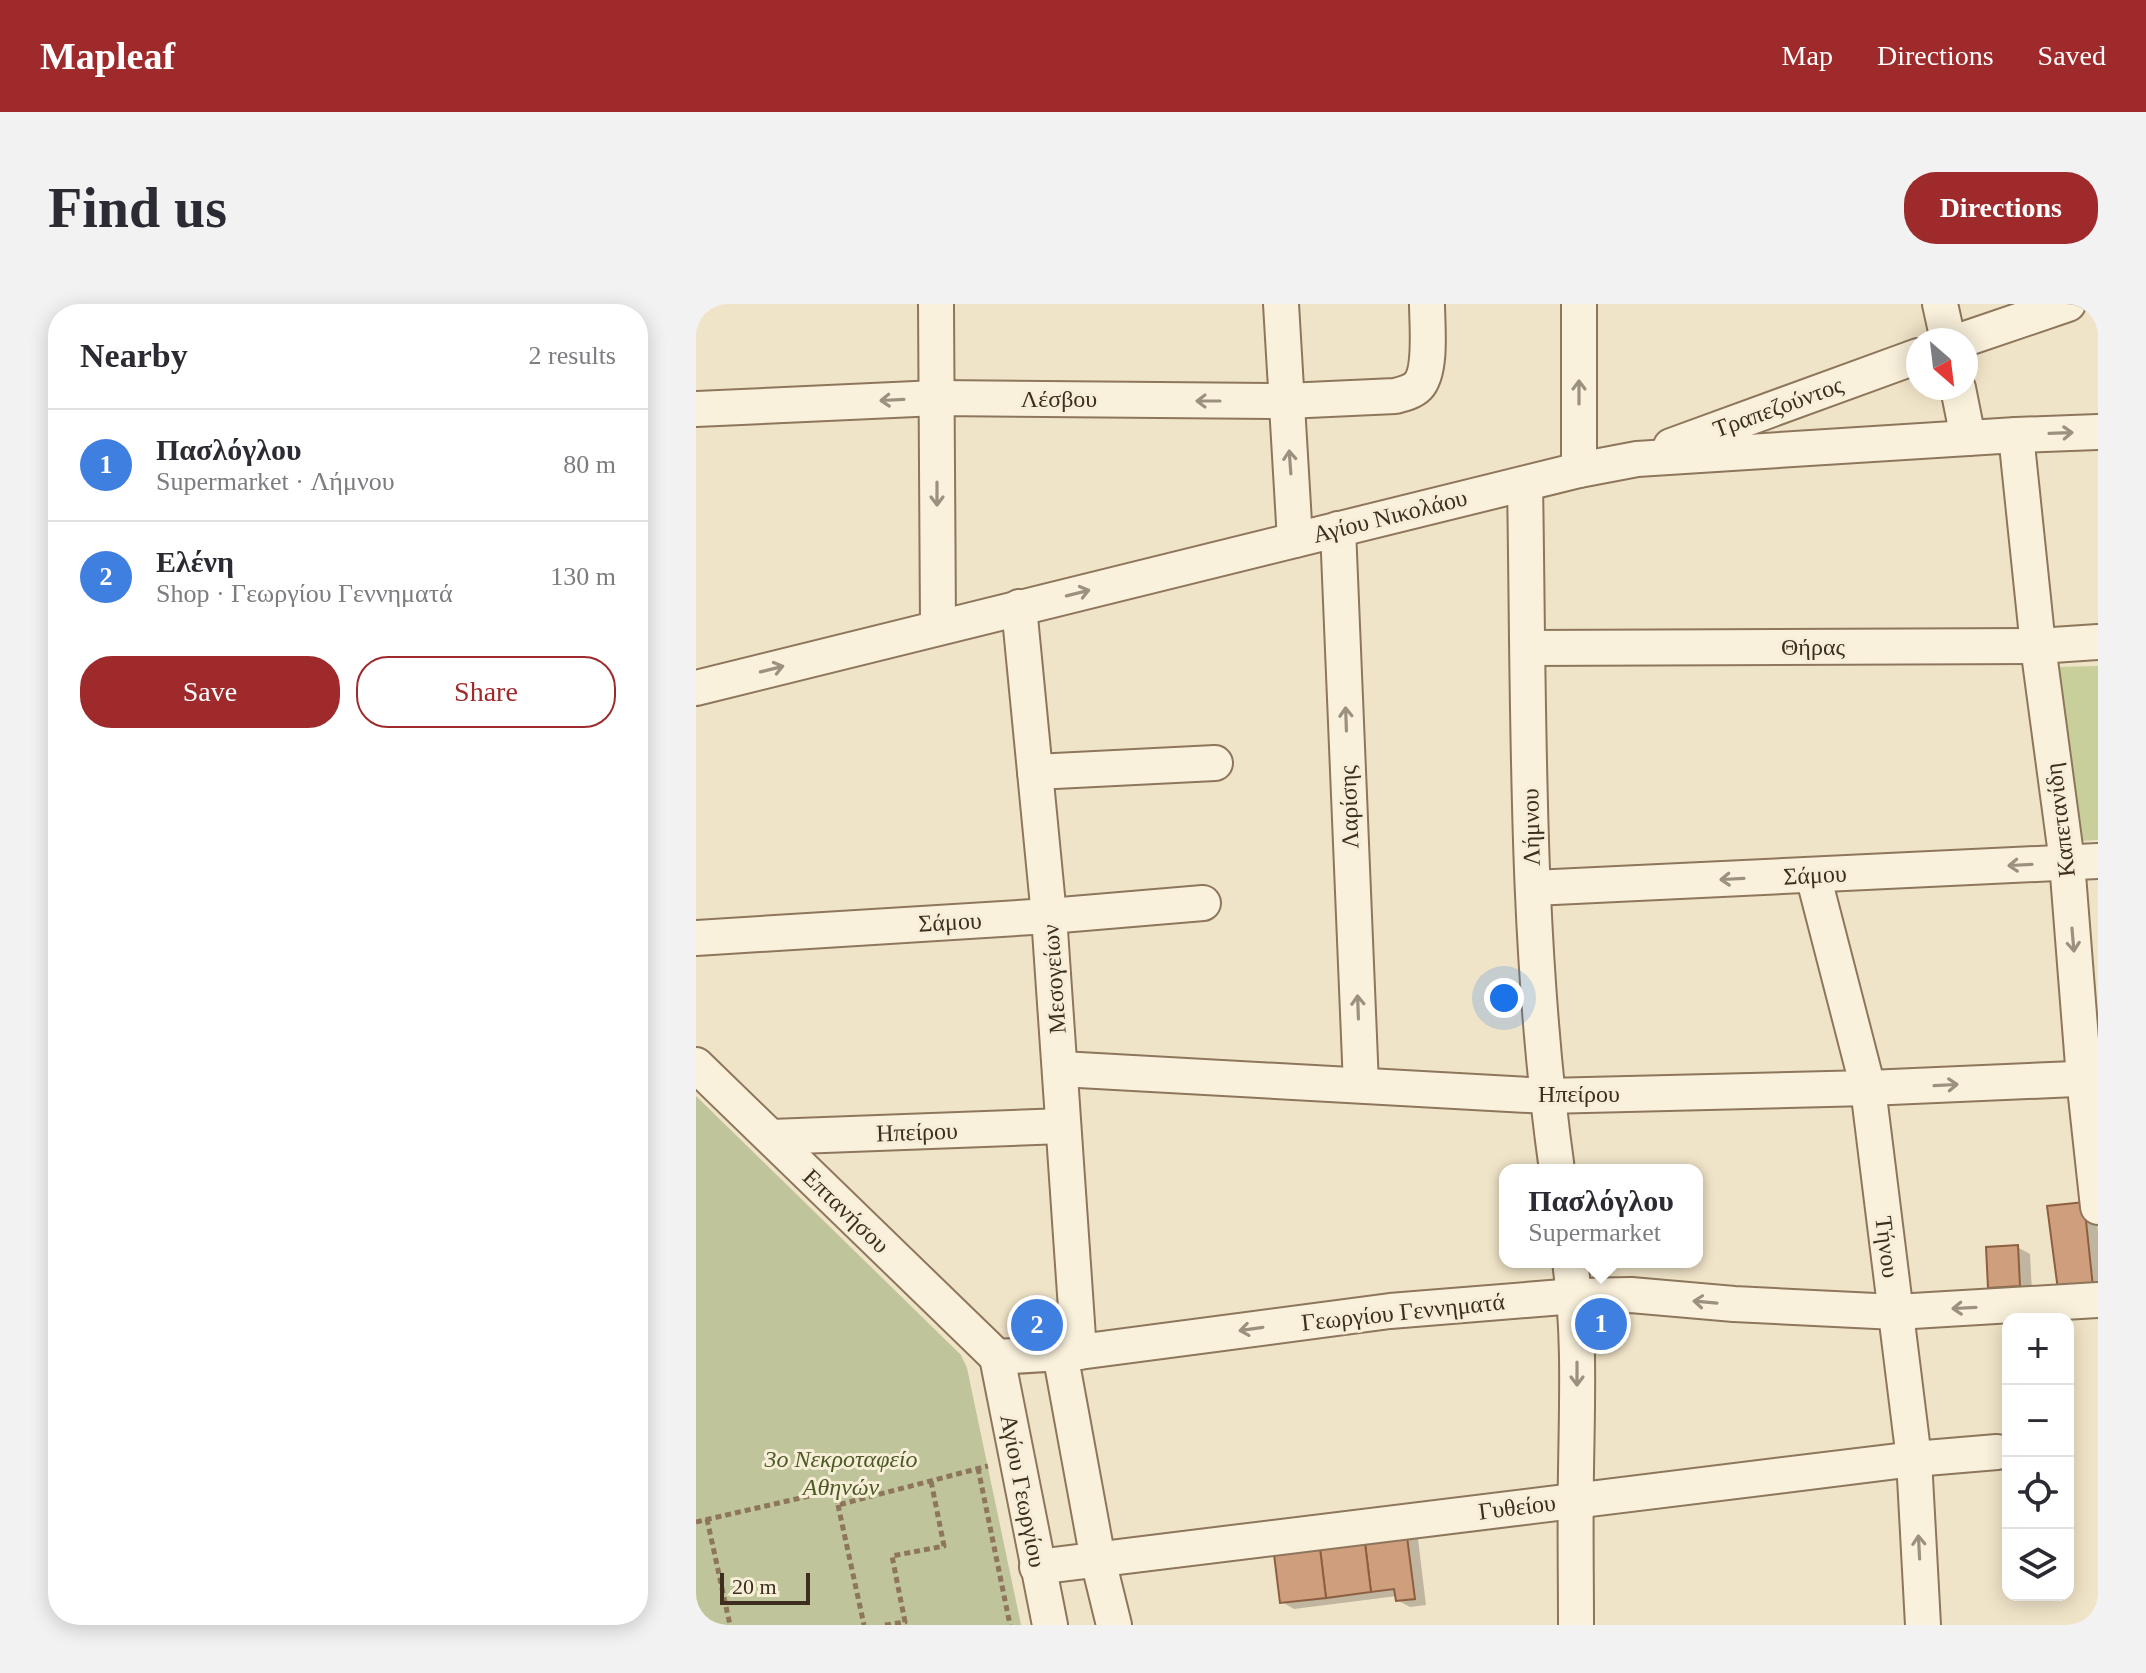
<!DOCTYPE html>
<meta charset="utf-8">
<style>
:root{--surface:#fff;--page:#f2f2f3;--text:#2b2b33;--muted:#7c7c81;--line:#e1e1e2;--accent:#9e2a2b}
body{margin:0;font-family:Georgia,serif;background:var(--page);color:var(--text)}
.controls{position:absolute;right:24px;bottom:24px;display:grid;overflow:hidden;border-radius:16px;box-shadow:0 4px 20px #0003}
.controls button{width:72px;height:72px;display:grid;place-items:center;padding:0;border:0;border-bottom:2px solid var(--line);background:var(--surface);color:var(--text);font:40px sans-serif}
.compass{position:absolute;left:1210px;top:24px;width:72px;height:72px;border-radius:50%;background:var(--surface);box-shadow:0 4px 20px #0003;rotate:152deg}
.scale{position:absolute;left:24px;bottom:20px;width:90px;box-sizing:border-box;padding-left:8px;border:4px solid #3d2e20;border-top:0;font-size:22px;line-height:28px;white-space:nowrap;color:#3d2e20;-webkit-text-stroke:6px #f7eed8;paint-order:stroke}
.you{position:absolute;left:808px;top:694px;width:28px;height:28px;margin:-20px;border:6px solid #fff;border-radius:50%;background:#1a73e8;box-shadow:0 0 0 12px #1a73e833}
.badge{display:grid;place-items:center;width:52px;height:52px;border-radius:50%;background:var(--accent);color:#fff;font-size:26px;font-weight:700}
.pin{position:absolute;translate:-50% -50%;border:4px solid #fff;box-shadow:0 2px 8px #0006}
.popup{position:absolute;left:803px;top:860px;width:204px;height:104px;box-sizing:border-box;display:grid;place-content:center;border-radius:16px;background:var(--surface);filter:drop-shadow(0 2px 6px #0005);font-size:26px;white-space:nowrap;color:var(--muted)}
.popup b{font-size:30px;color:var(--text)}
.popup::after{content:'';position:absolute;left:50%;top:100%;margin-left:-16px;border:16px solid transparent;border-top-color:var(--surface)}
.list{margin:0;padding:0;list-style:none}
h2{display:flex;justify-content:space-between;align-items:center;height:104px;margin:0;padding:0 32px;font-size:34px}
h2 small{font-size:26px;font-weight:400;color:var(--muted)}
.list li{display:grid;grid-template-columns:52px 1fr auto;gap:24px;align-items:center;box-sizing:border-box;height:112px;padding:0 32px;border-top:2px solid var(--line)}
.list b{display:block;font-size:30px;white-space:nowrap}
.list p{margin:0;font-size:26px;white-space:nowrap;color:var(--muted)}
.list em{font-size:26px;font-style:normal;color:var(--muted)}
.actions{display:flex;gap:16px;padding:24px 32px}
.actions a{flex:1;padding:18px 0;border:2px solid var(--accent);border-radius:32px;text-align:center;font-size:28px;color:var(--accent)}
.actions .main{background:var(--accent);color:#fff}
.icon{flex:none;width:44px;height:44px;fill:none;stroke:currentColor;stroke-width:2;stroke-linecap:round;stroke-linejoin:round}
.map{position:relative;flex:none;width:1402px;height:1321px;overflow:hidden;border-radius:32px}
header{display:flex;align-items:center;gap:48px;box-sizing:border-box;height:112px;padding:0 40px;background:var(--accent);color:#fff}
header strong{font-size:38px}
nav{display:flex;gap:44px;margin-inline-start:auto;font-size:28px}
.intro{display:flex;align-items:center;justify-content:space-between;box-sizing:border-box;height:192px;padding:0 48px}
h1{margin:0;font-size:56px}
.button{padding:20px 36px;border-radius:32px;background:var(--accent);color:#fff;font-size:28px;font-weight:700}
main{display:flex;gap:48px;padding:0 48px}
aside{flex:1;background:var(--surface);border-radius:32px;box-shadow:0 4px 20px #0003}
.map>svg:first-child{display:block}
.green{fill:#c9cf9b}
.cemetery{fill:#bfc49a}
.shadow{fill:#0003}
.building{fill:#cf9f7d;stroke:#8d5f41;stroke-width:2}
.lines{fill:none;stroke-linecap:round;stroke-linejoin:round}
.minor-casing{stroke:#8d765c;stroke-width:38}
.path{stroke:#8d765c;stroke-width:5;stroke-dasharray:6 4;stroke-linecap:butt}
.minor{stroke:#faf1dc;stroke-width:34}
.oneway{stroke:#9c907e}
.labels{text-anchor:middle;stroke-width:6;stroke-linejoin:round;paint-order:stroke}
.street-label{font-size:24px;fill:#3d2e20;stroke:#f7eed8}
.park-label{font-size:24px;font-style:italic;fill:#4d5a26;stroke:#f7eed8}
</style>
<header>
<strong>Mapleaf</strong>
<nav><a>Map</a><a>Directions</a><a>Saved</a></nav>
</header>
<div class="intro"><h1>Find us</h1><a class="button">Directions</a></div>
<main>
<aside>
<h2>Nearby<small>2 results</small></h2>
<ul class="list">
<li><span class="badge" style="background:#3f7fe0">1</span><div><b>Πασλόγλου</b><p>Supermarket · Λήμνου</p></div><em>80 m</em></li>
<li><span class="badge" style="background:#3f7fe0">2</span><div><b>Ελένη</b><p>Shop · Γεωργίου Γεννηματά</p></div><em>130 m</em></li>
</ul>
<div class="actions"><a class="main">Save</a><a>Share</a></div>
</aside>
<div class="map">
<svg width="1402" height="1321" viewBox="0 0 1402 1321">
<rect width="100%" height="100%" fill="#f0e4c8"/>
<polygon class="green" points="1402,362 1402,536 1383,537 1360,363"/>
<polygon class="cemetery" points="0,792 265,1051 271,1064 325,1321 0,1321"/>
<g class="shadow">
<polygon points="1354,904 1400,907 1402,928 1402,990"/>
<polygon points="1321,943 1334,950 1336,989 1307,990 1294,983"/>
<polygon points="709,1227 722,1235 730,1301 714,1303 701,1296 701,1292 598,1305 586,1298"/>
</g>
<g class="building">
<polygon points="1388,898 1397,983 1362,986 1351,902"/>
<polygon points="1322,941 1324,982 1292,984 1290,943"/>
<polygon points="710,1225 719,1295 700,1297 698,1285 675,1288 668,1231"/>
<polygon points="668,1231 675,1288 630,1294 623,1236"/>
<polygon points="623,1236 630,1294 584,1299 577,1242"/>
</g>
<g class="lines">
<defs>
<g id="minor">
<polyline points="240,0 242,323"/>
<polyline points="585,0 599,236"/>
<polyline points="1244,0 1252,36"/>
<polyline points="1266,36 1372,0"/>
<polyline points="1262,84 1272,134"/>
<path d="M0 105 241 94 590 97 699 92C707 90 716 88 722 82 736 67 731 20 731 0"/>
<polyline points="1320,131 1342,342 1371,558 1388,774 1402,903"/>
<polyline points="975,142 1222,52"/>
<polyline points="883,166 883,0"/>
<path d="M829 180C833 408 829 639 861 866"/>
<polyline points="642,225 665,781"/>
<polyline points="323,303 353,612 383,1048"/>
<polyline points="832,344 1342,342 1402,338"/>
<polyline points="0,384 883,166 941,155 1320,131 1402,128"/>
<polyline points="339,468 519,459"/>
<polyline points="1117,571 1172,784 1218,1155 1227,1321"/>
<polyline points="837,584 1402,557"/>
<polyline points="0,634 353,612 507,599"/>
<polyline points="0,761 301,1053"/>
<polyline points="365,765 850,792 1172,784 1402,774"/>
<polyline points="75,833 367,822"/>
<path d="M874 958C884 1027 881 1097 880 1167 879 1218 880 1270 880 1321"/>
<polyline points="364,1049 402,1256 418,1321"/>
<polyline points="301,1053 383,1048 694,1007 879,992 935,991 1038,1000 1200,1008 1402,996"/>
<polyline points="301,1053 354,1321"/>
<polyline points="341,1263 1218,1155 1301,1148"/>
</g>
</defs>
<use href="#minor" class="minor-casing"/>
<g class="path">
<polyline points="282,1164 314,1321"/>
<polyline points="142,1201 168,1321"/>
<polyline points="11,1215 34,1321"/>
<polyline points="0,1218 139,1186 142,1201 292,1162"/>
<polyline points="189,1321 209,1318 196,1252 248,1242 235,1177"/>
</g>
<use href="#minor" class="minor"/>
</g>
<defs><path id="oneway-shaft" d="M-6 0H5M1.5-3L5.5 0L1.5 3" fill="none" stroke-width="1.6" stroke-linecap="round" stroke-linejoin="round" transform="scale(2)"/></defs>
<g class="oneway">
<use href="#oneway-shaft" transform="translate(883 88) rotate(-90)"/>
<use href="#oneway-shaft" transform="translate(196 96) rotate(177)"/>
<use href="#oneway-shaft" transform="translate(512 97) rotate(-180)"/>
<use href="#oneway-shaft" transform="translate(1365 129) rotate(-2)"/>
<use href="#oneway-shaft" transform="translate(594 158) rotate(-94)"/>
<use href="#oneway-shaft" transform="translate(241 190) rotate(90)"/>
<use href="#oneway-shaft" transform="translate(382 289) rotate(-14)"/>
<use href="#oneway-shaft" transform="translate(76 365) rotate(-14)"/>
<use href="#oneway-shaft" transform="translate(650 415) rotate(-92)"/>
<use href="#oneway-shaft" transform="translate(1324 561) rotate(177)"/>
<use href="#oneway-shaft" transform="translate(1036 575) rotate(177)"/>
<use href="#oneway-shaft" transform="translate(1377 636) rotate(85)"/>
<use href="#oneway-shaft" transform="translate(662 703) rotate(-92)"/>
<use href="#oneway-shaft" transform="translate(1250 781) rotate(-3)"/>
<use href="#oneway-shaft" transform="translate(1009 998) rotate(-175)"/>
<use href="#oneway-shaft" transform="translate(1268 1004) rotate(177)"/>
<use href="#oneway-shaft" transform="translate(555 1025) rotate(172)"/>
<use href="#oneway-shaft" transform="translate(881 1070) rotate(90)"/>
<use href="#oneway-shaft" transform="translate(1223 1243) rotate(-93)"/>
</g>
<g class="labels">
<g class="street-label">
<text x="363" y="103">Λέσβου</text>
<text transform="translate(1082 103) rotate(-20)" y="8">Τραπεζούντος</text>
<text transform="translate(694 212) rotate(-14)" y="8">Αγίου Νικολάου</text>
<text x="1117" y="351">Θήρας</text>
<text transform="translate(653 503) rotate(-92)" y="8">Λαρίσης</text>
<text transform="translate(1364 516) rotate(-97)" y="8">Καπετανίδη</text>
<text transform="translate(835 523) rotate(-91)" y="8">Λήμνου</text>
<text transform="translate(1119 571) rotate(-3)" y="8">Σάμου</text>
<text transform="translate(254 618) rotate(-3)" y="8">Σάμου</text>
<text transform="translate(358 675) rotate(-94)" y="8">Μεσογείων</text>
<text x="883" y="798">Ηπείρου</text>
<text transform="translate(221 828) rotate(-2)" y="8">Ηπείρου</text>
<text transform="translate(150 907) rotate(44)" y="8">Επτανήσου</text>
<text transform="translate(1191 943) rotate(83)" y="8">Τήνου</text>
<text transform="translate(707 1008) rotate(-6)" y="8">Γεωργίου Γεννηματά</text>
<text transform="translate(327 1187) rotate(79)" y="8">Αγίου Γεωργίου</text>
<text transform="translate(821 1203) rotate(-7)" y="8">Γυθείου</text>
</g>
<g class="park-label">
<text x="145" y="1163">3ο Νεκροταφείο<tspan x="145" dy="28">Αθηνών</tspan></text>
</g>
</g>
</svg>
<div class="controls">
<button>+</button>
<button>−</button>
<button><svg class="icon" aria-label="locate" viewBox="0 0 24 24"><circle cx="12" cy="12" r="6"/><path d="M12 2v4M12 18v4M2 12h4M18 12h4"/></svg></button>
<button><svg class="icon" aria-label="layers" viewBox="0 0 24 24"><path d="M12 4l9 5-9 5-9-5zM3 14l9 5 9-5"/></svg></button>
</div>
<svg class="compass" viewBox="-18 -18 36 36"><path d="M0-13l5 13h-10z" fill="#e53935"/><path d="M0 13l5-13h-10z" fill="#7c7c81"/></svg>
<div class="scale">20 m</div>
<div class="you"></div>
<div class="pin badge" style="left:905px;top:1020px;background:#3f7fe0">1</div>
<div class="popup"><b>Πασλόγλου</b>Supermarket</div>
<div class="pin badge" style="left:341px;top:1021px;background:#3f7fe0">2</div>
</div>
</main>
